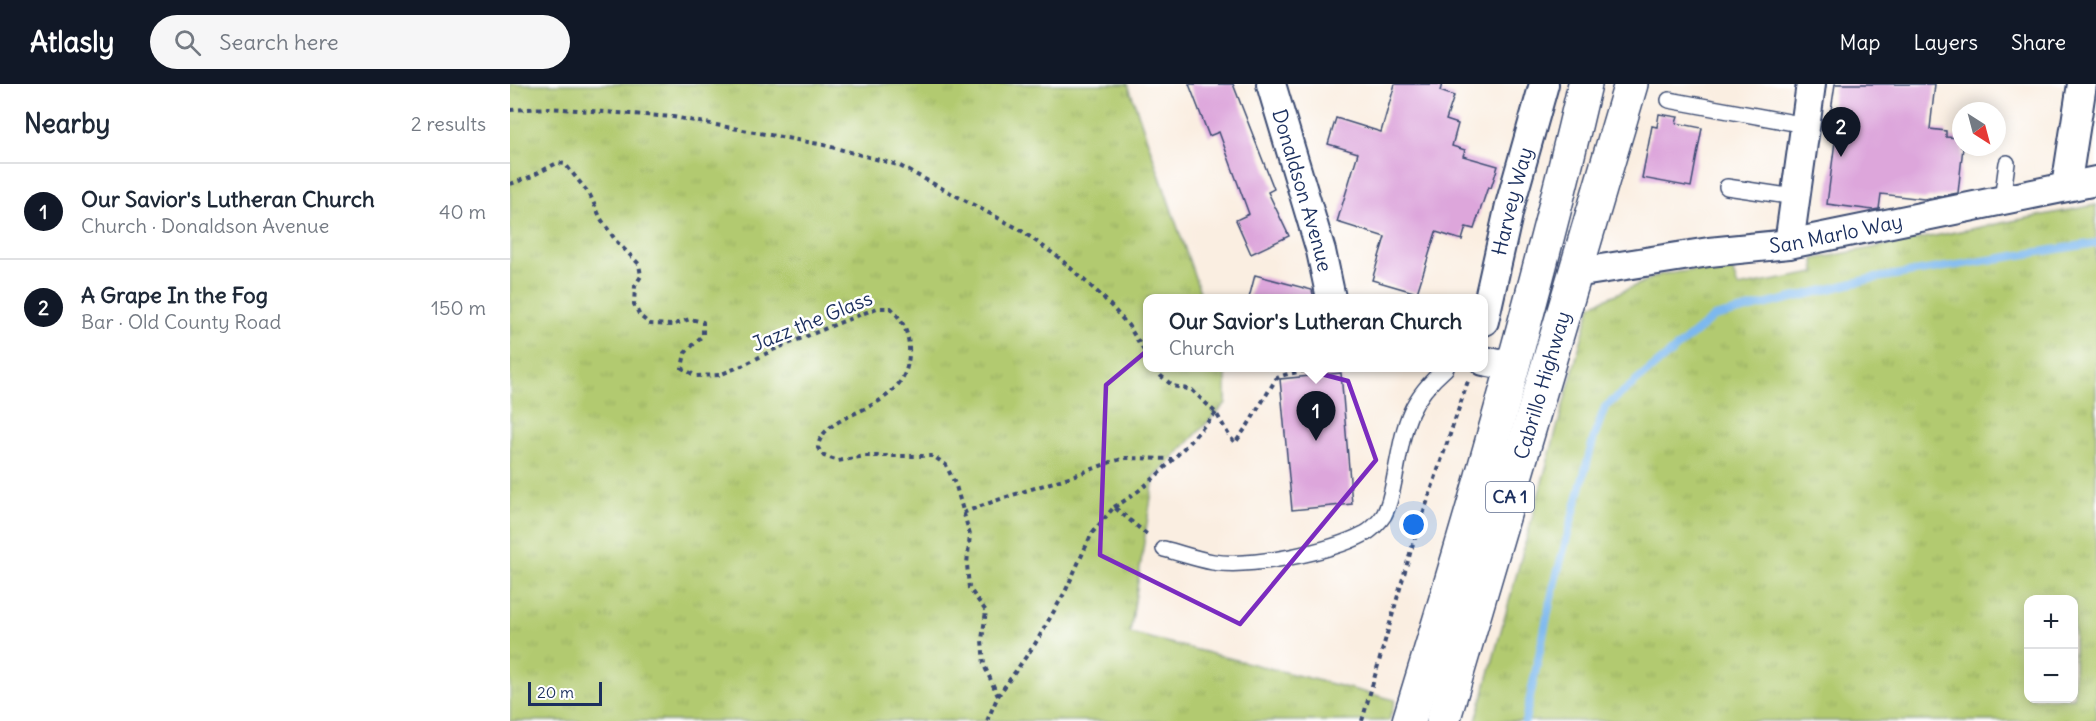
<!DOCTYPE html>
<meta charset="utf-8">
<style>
:root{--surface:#fff;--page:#f6f6f7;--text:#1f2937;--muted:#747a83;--line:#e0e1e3;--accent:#111827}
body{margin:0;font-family:Delius,sans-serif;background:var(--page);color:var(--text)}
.controls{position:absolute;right:18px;bottom:18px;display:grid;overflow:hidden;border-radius:12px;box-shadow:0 3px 15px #0003}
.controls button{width:54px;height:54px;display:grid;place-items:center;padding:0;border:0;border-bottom:2px solid var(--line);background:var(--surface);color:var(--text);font:30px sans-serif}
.compass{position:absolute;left:1442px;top:18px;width:54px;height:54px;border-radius:50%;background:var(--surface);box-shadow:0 3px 15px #0003;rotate:144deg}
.scale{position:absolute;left:18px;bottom:15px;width:74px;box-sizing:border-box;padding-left:6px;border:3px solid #1b2f5e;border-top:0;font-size:16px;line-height:21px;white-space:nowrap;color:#1b2f5e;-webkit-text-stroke:4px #fff;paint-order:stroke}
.you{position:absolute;left:904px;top:441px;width:21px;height:21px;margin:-15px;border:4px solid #fff;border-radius:50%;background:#1a73e8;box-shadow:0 0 0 9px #1a73e833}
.badge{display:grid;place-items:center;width:39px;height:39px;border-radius:50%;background:var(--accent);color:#fff;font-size:20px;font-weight:700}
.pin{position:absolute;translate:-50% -50px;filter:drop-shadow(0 2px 3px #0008)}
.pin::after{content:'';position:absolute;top:32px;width:21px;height:18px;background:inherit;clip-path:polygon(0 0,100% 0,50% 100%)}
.popup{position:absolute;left:633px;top:210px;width:345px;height:78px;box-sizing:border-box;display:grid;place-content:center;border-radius:12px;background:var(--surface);filter:drop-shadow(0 2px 4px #0005);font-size:20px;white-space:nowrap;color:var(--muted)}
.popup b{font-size:22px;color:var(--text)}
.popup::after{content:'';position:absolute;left:50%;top:100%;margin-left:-12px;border:12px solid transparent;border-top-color:var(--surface)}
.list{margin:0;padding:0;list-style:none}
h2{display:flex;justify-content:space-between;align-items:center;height:78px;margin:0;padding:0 24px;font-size:26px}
h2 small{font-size:20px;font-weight:400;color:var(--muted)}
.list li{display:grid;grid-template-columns:39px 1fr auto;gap:18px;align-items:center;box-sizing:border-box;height:96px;padding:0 24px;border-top:2px solid var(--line)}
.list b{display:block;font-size:22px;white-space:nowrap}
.list p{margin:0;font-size:20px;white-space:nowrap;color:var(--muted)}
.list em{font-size:20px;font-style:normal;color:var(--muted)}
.icon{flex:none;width:33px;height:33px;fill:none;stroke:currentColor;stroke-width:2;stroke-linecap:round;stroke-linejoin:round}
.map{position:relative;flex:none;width:1586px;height:637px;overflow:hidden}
header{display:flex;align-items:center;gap:36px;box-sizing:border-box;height:84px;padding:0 30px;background:var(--accent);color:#fff}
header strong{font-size:28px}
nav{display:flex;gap:33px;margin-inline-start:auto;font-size:21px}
.search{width:420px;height:54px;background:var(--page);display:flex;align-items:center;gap:15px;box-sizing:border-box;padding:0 21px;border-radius:33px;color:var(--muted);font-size:22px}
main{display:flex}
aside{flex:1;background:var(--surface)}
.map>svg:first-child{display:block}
.grass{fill:url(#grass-tufts);stroke:#667c67;stroke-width:1.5;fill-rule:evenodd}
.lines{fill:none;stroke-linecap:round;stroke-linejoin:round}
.stream{stroke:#7cb8ee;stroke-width:8}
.building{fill:#dda6db}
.service-casing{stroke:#3c4c72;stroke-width:18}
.minor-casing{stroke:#3c4c72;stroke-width:32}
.trunk-casing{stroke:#3c4c72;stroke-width:36}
.path{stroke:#3c4c72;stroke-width:4;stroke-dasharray:4.5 4.5;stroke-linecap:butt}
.service{stroke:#fff;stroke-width:15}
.minor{stroke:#fff;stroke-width:28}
.trunk{stroke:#fff;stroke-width:33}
.marked{fill:none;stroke:#7b2cbf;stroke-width:4.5;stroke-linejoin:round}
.labels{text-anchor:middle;stroke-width:5;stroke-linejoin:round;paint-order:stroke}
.shield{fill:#fff;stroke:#5f6d8e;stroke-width:1.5}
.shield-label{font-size:18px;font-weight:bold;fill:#1b2f5e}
.street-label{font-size:20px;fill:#1b2f5e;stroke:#fff}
</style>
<header>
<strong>Atlasly</strong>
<div class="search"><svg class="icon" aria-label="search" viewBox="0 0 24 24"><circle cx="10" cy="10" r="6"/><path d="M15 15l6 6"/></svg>Search here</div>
<nav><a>Map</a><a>Layers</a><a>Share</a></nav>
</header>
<main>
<aside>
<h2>Nearby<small>2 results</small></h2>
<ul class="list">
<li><span class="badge">1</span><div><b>Our Savior's Lutheran Church</b><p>Church · Donaldson Avenue</p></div><em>40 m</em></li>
<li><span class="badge">2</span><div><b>A Grape In the Fog</b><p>Bar · Old County Road</p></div><em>150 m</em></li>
</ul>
</aside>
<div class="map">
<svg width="1586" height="637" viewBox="0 0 1586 637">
<defs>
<pattern id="grass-tufts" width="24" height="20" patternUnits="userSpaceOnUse" patternTransform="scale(1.5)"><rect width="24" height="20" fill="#b2ca70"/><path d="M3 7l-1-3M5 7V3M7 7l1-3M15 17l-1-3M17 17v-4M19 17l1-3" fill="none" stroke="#98ae63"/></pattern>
</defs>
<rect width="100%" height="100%" fill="#fff"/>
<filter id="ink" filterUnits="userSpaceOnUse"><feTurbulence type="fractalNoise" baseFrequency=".0167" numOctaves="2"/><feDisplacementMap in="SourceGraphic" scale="12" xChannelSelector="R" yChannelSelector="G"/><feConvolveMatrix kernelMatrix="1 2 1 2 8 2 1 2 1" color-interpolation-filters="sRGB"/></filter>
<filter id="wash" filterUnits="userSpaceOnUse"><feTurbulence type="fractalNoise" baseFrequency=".008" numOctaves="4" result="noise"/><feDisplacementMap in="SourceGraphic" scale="24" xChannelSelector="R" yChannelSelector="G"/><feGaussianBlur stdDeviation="1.35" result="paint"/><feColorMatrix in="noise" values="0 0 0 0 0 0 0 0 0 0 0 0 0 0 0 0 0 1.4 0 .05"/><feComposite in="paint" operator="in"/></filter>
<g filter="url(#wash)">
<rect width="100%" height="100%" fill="#faeee1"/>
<g class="grass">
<polygon points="0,0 618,0 692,214 638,214 638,284 715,284 716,285 716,319 644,394 620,549 885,616 879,637 0,637"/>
<path d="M1586 121V637H966L1081 221 1152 190 1221 182 1228 203 1305 189 1304 175ZM1518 516H1564V614H1518Z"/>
</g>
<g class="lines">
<polyline class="stream" points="1015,637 1043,505 1084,353 1095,323 1204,233 1360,195 1586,159"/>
</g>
<g id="blocks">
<g class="building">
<polygon points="679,0 723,0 764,105 758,108 779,152 741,170 726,136 739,130 709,48 699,52"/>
<polygon points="885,0 932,0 930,7 944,12 936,36 948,40 942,62 955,66 953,72 988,82 981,104 978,103 964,145 956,143 952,156 926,148 907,209 862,196 875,153 827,138 848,69 818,60 826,34 871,48"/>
<polygon points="1325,0 1425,0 1420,45 1436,47 1436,53 1451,54 1451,63 1453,63 1448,109 1414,115 1371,110 1369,125 1363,126 1317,120 1328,34 1320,33"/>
<polygon points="1149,30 1168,33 1166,39 1192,44 1181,103 1132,94 1142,42 1147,43"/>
<polygon points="745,191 802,206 804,214 739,214"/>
<polygon points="831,289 842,420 782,426 770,295"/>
</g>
</g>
</g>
<g filter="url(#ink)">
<use href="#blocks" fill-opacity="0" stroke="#3c4c72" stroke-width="1.5"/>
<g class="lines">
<defs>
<g id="service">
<polyline points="1159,16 1295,41"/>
<polyline points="1217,103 1285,113"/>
<polyline points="1492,116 1497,79"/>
<path d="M654 465C670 469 686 475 703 478 741 484 820 468 854 450 861 447 870 437 874 431 881 418 883 401 886 387 895 339 898 317 936 284"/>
</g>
<g id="minor">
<path id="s1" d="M761 0 811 167 821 214"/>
<polyline points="1556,103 1572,0"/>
<polyline points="1279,160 1301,0"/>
<path id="s2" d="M1065 189 1199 168 1279 160 1586 97"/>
<path id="s3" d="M974 237 1000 121 1034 0"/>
<polyline points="974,277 1004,283"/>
</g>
<g id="trunk">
<path d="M899 637C964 426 1025 215 1075 0"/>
<path id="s4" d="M933 637 1121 0"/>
</g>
</defs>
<use href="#service" class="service-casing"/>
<use href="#minor" class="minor-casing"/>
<use href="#trunk" class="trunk-casing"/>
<g class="path">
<polyline points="0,26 39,24 163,33 314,61 388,81 509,145 548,173 593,213 618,241 638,273"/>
<path d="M0 100 20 93 47 79 55 80 80 111 91 135 106 157 129 180 131 192 125 202 124 220 130 232 140 240 162 241 180 235 193 238V251L175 269 172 284 186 292 209 291 234 281 263 266 324 241 367 224H381C394 238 400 251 399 270 396 332 311 324 308 364L314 372 328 377 355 372H423L436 381 446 402 460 451 457 480 459 504 476 527 472 556 474 581 488 612"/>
<path d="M645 284 651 292 663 302 682 306 706 329 720 353 725 359 738 341 766 295C776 288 789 290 799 284"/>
<path d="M604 423C644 401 675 362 706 329"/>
<path d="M453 429C502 409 553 397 601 378L616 374 662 375"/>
<polyline points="477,637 488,612 525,560 555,508 582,449 604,423 640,453"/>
<polyline points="852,637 901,466 958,297"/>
</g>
<use href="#service" class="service"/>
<use href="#minor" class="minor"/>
<use href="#trunk" class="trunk"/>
</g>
</g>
<path class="marked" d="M657 250 838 297 866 376 730 540 590 471 596 301Z"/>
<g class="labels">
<rect class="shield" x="976" y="398" width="48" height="30" rx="4.5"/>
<g class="shield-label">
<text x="1000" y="419">CA 1</text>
</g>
<g class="street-label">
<text dy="7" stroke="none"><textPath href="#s1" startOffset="111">Donaldson Avenue</textPath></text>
<text dy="7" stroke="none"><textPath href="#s3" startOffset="123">Harvey Way</textPath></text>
<text dy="7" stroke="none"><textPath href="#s2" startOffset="264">San Marlo Way</textPath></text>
<text transform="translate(302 237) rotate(-22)" y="7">Jazz the Glass</text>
<text dy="7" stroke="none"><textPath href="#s4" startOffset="350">Cabrillo Highway</textPath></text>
</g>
</g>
</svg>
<div class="controls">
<button>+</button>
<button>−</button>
</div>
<svg class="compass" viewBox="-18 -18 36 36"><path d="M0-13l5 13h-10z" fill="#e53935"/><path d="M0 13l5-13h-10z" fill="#747a83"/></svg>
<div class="scale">20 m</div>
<div class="you"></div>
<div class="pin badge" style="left:806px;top:357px">1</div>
<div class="popup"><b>Our Savior's Lutheran Church</b>Church</div>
<div class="pin badge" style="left:1331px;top:73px">2</div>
</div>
</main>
